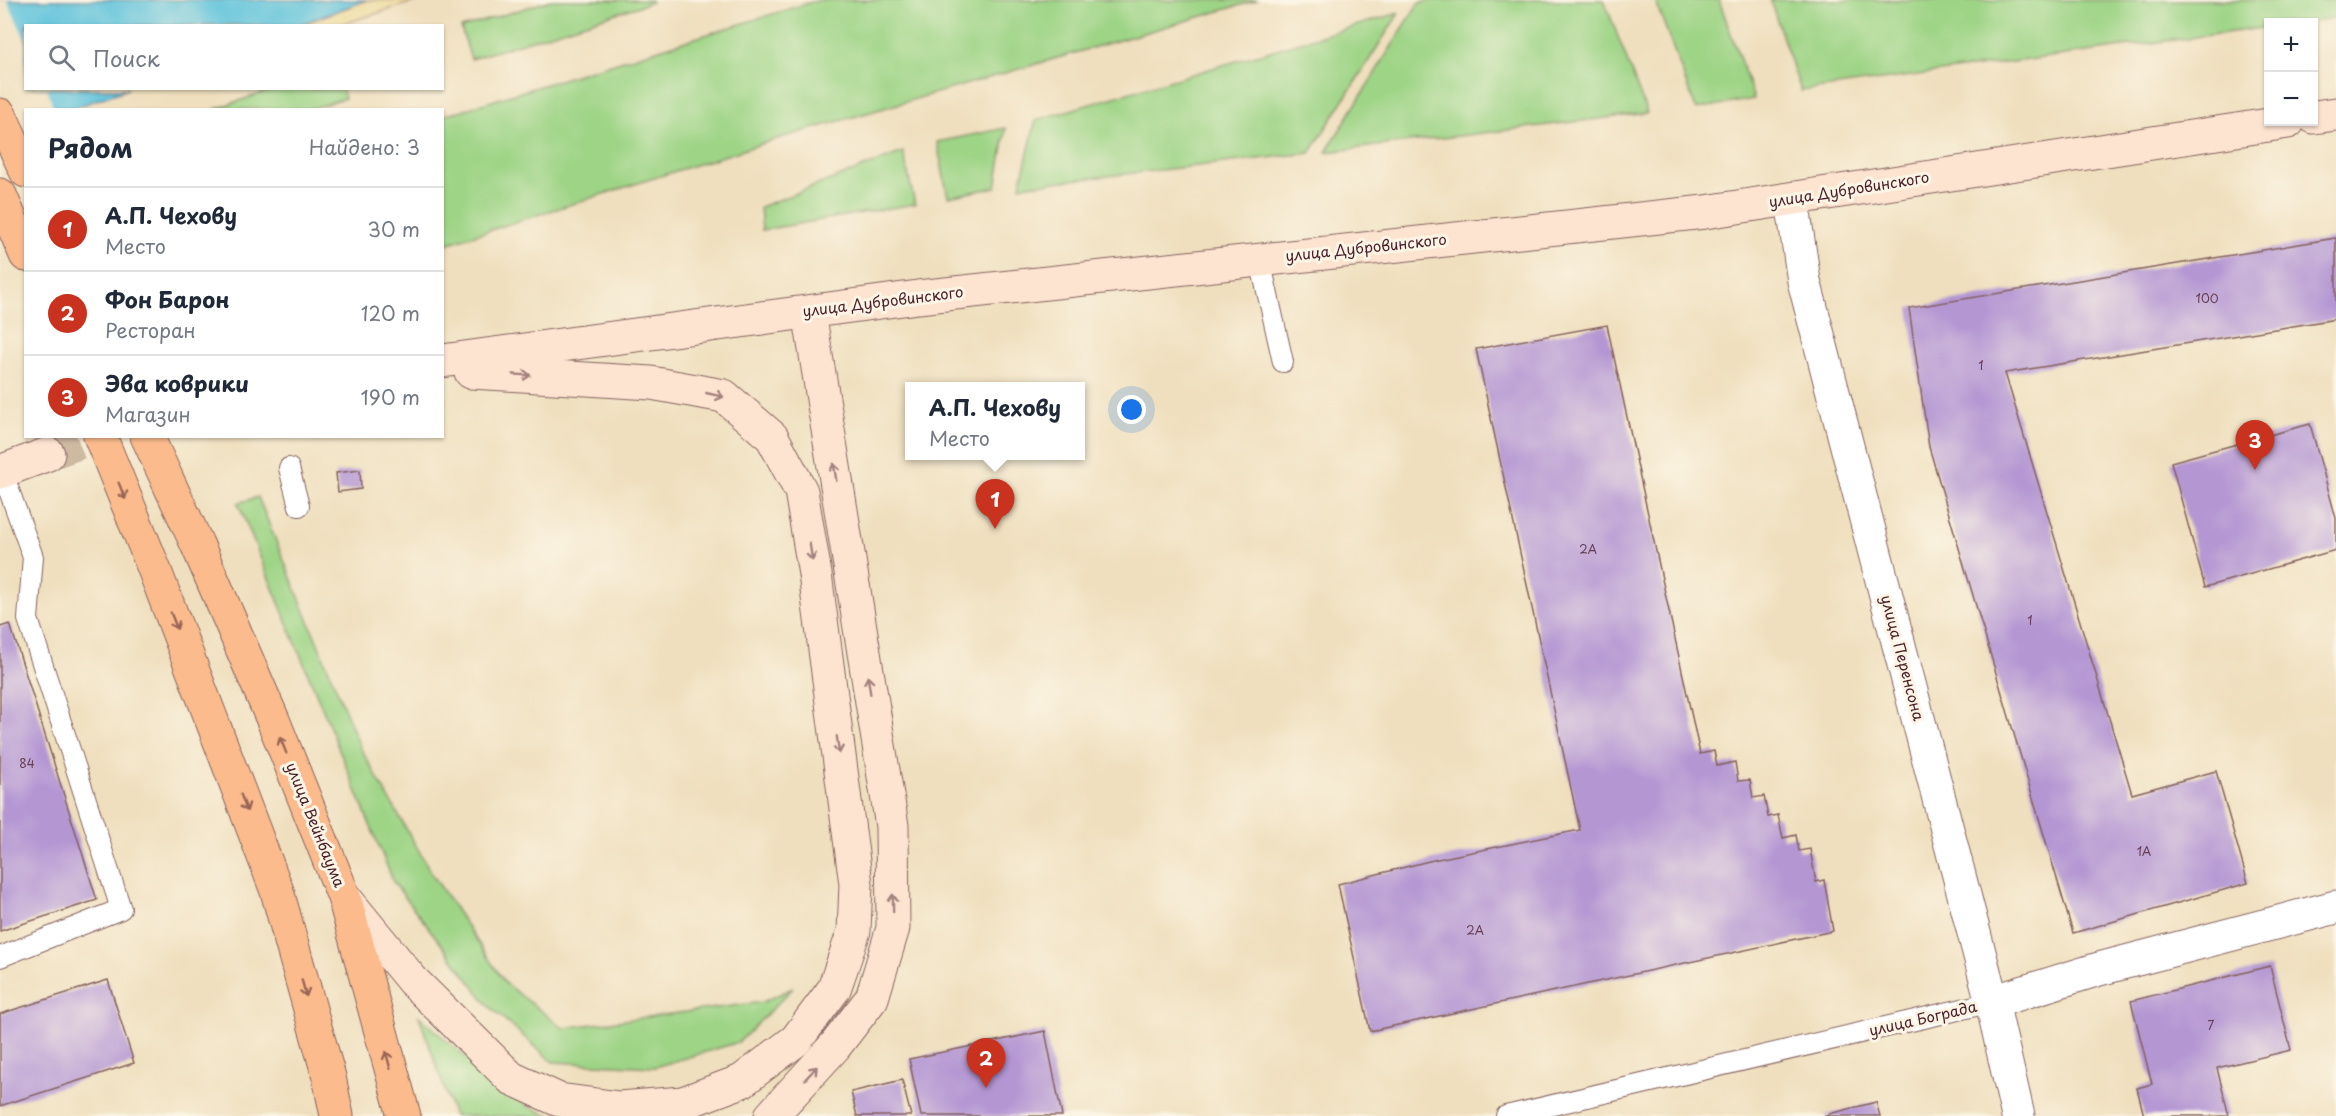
<!DOCTYPE html>
<html lang="ru">
<meta charset="utf-8">
<style>
:root{--surface:#fff;--page:#f2f2f3;--text:#1f2937;--muted:#747a83;--line:#e0e1e3;--accent:#c8321e}
body{margin:0;font-family:"Playpen Sans",sans-serif;background:var(--page);color:var(--text)}
.controls{position:absolute;right:18px;top:18px;display:grid;overflow:hidden;border-radius:0px;box-shadow:0 2px 4px #0004}
.controls button{width:54px;height:54px;display:grid;place-items:center;padding:0;border:0;border-bottom:2px solid var(--line);background:var(--surface);color:var(--text);font:30px sans-serif}
.you{position:absolute;left:1132px;top:410px;width:21px;height:21px;margin:-15px;border:4px solid #fff;border-radius:50%;background:#1a73e8;box-shadow:0 0 0 9px #1a73e833}
.badge{display:grid;place-items:center;width:39px;height:39px;border-radius:50%;background:var(--accent);color:#fff;font-size:20px;font-weight:700}
.pin{position:absolute;translate:-50% -50px;filter:drop-shadow(0 2px 3px #0008)}
.pin::after{content:'';position:absolute;top:32px;width:21px;height:18px;background:inherit;clip-path:polygon(0 0,100% 0,50% 100%)}
.popup{position:absolute;left:905px;top:382px;width:180px;height:78px;box-sizing:border-box;display:grid;place-content:center;border-radius:0px;background:var(--surface);filter:drop-shadow(0 2px 4px #0005);font-size:20px;white-space:nowrap;color:var(--muted)}
.popup b{font-size:22px;color:var(--text)}
.popup::after{content:'';position:absolute;left:50%;top:100%;margin-left:-12px;border:12px solid transparent;border-top-color:var(--surface)}
.list{margin:0;padding:0;list-style:none}
h2{display:flex;justify-content:space-between;align-items:center;height:78px;margin:0;padding:0 24px;font-size:26px}
h2 small{font-size:20px;font-weight:400;color:var(--muted)}
.list li{display:grid;grid-template-columns:39px 1fr auto;gap:18px;align-items:center;box-sizing:border-box;height:84px;padding:0 24px;border-top:2px solid var(--line)}
.list b{display:block;font-size:22px;white-space:nowrap}
.list p{margin:0;font-size:20px;white-space:nowrap;color:var(--muted)}
.list em{font-size:20px;font-style:normal;color:var(--muted)}
.icon{flex:none;width:33px;height:33px;fill:none;stroke:currentColor;stroke-width:2;stroke-linecap:round;stroke-linejoin:round}
.map{position:relative;flex:none;width:2336px;height:1116px;overflow:hidden}
.search{position:absolute;background:var(--surface);box-shadow:0 2px 4px #0004;left:24px;top:24px;width:420px;height:66px;display:flex;align-items:center;gap:15px;box-sizing:border-box;padding:0 21px;border-radius:0px;color:var(--muted);font-size:22px}
.panel{position:absolute;background:var(--surface);box-shadow:0 2px 4px #0004;left:24px;top:108px;width:420px;height:330px;border-radius:0px}
.map>svg:first-child{display:block}
.green{fill:#9ed486;stroke:#747a58;stroke-width:1.5}
.sand{fill:#eeda9e;stroke:#9c7c64;stroke-width:1.5}
.water{fill:#5dc2db;stroke:#547083;stroke-width:1.5}
.pier{fill:#efdfbe}
.building{fill:#b496d3}
.lines{fill:none;stroke-linecap:round;stroke-linejoin:round}
.secondary-tunnel{stroke:#ceb9a1;stroke-width:33;stroke-dasharray:33 16;stroke-linecap:butt}
.service-casing{stroke:#84625e;stroke-width:22}
.minor-casing{stroke:#84625e;stroke-width:35}
.tertiary-casing{stroke:#84625e;stroke-width:35}
.secondary-casing{stroke:#84625e;stroke-width:35}
.trunk-casing{stroke:#84625e;stroke-width:35}
.service{stroke:#fff;stroke-width:20}
.minor{stroke:#fff;stroke-width:33}
.tertiary{stroke:#fff;stroke-width:33}
.secondary{stroke:#fde4d1;stroke-width:33}
.trunk{stroke:#fbbb8d;stroke-width:33}
.oneway{stroke:#a4827e}
.oneway2{stroke:#9a6557}
.labels{text-anchor:middle;stroke-width:6;stroke-linejoin:round;paint-order:stroke}
.number-label{font-size:12px;fill:#643d55}
.street-label{font-size:15px;fill:#4a1f2b;stroke:#fcf5e5}
</style>
<div class="map">
<svg width="2336" height="1116" viewBox="0 0 2336 1116">
<rect width="100%" height="100%" fill="#fcf5e5"/>
<filter id="ink" filterUnits="userSpaceOnUse"><feTurbulence type="fractalNoise" baseFrequency=".0167" numOctaves="2"/><feDisplacementMap in="SourceGraphic" scale="12" xChannelSelector="R" yChannelSelector="G"/><feConvolveMatrix kernelMatrix="1 2 1 2 8 2 1 2 1" color-interpolation-filters="sRGB"/></filter>
<filter id="wash" filterUnits="userSpaceOnUse"><feTurbulence type="fractalNoise" baseFrequency=".008" numOctaves="4" result="noise"/><feDisplacementMap in="SourceGraphic" scale="24" xChannelSelector="R" yChannelSelector="G"/><feGaussianBlur stdDeviation="1.35" result="paint"/><feColorMatrix in="noise" values="0 0 0 0 0 0 0 0 0 0 0 0 0 0 0 0 0 1.4 0 .05"/><feComposite in="paint" operator="in"/></filter>
<g filter="url(#wash)">
<rect width="100%" height="100%" fill="#efdfbe"/>
<g class="green">
<polygon points="551,0 651,0 652,2 471,59 461,28"/>
<polygon points="818,0 1258,0 777,139 443,245 443,116"/>
<polygon points="1431,0 1604,0 1647,113 1326,152 1418,4"/>
<polygon points="1655,0 1719,0 1754,99 1696,109"/>
<polygon points="1770,0 2336,0 2336,18 2302,22 2268,22 2268,27 1801,91"/>
<polygon points="1399,13 1310,153 1020,186 1036,120"/>
<polygon points="277,88 342,89 345,98 310,109 215,109"/>
<polygon points="1006,128 996,187 948,197 937,142"/>
<polygon points="903,152 915,204 762,230 760,207"/>
<polygon points="258,497 361,749 432,874 505,983 563,1028 763,1002 793,988 739,1042 655,1067 553,1062 489,1006 394,883 238,503"/>
<polygon points="419,1016 480,1070 526,1105 551,1116 454,1116"/>
</g>
<polygon class="sand" points="367,0 420,0 339,25 298,26"/>
<polygon class="water" points="0,0 367,0 298,25 26,26 26,88 128,89 71,109 26,110"/>
<polygon class="pier" points="0,0 7,0 25,39 26,88 47,89 54,109 26,110 26,127 0,135"/>
<g id="blocks">
<g class="building">
<polygon points="2336,238 2336,319 2005,373 2132,794 2216,771 2248,883 2073,933 1929,447 1909,308"/>
<polygon points="1607,325 1700,754 1714,751 1717,766 1735,762 1738,781 1750,780 1753,798 1764,796 1768,817 1778,815 1783,838 1796,835 1799,851 1810,849 1816,882 1824,880 1833,931 1370,1031 1338,884 1433,860 1580,830 1476,349"/>
<polygon points="2310,424 2336,518 2336,550 2205,587 2171,462"/>
<polygon points="360,470 361,489 338,492 336,473"/>
<polygon points="10,624 97,900 0,931 0,627"/>
<polygon points="2270,966 2291,1050 2217,1068 2229,1116 2144,1116 2137,1088 2152,1084 2131,1001"/>
<polygon points="108,980 134,1063 0,1106 0,1014"/>
<polygon points="1045,1031 1062,1116 921,1116 909,1059"/>
<polygon points="902,1080 911,1116 857,1116 851,1092"/>
<polygon points="1876,1102 1880,1116 1825,1116 1825,1115"/>
</g>
</g>
</g>
<g filter="url(#ink)">
<use href="#blocks" fill-opacity="0" stroke="#84625e" stroke-width="1.5"/>
<g class="lines">
<polyline class="secondary-tunnel" points="48,454 98,436"/>
<defs>
<g id="service">
<polyline points="1260,260 1283,362"/>
<polyline points="289,468 299,506"/>
<polyline points="0,957 121,909 28,619 33,557 2,471"/>
<polyline points="1506,1116 1992,1002"/>
</g>
<polyline id="minor" points="1992,1002 2099,969 2336,907"/>
<polyline id="tertiary" points="1792,200 1804,281 1992,1002 2018,1116"/>
<g id="secondary">
<polyline points="2314,117 2336,114"/>
<polyline points="442,361 918,297 1705,212 2288,122"/>
<polyline points="0,472 48,454"/>
<polyline points="344,897 412,980 511,1078 559,1100 619,1108 683,1103 742,1081 796,1040 834,989 854,931 856,884 815,574 801,491 772,437 724,396 651,383 471,372"/>
<polyline points="771,1116 835,1046 872,998 893,928 892,826 809,312"/>
</g>
<g id="trunk">
<polyline points="0,115 26,171"/>
<polyline points="0,195 26,255"/>
<polyline points="100,436 153,566 277,891 329,1077 337,1116"/>
<polyline points="147,436 197,544 273,720 344,897 404,1116"/>
</g>
</defs>
<use href="#service" class="service-casing"/>
<use href="#minor" class="minor-casing"/>
<use href="#tertiary" class="tertiary-casing"/>
<use href="#secondary" class="secondary-casing"/>
<use href="#trunk" class="trunk-casing"/>
<use href="#service" class="service"/>
<use href="#minor" class="minor"/>
<use href="#tertiary" class="tertiary"/>
<use href="#secondary" class="secondary"/>
<use href="#trunk" class="trunk"/>
</g>
<defs><path id="oneway-shaft" d="M-6 0H5M1.5-3L5.5 0L1.5 3" fill="none" stroke-width="1.6" stroke-linecap="round" stroke-linejoin="round" transform="scale(1.5)"/></defs>
<g class="oneway">
<use href="#oneway-shaft" transform="translate(522 375) rotate(3)"/>
<use href="#oneway-shaft" transform="translate(715 395) rotate(13)"/>
<use href="#oneway-shaft" transform="translate(835 472) rotate(-99)"/>
<use href="#oneway-shaft" transform="translate(811 552) rotate(81)"/>
<use href="#oneway-shaft" transform="translate(869 685) rotate(-99)"/>
<use href="#oneway-shaft" transform="translate(838 745) rotate(82)"/>
<use href="#oneway-shaft" transform="translate(893 903) rotate(-91)"/>
<use href="#oneway-shaft" transform="translate(811 1073) rotate(-47)"/>
</g>
<g class="oneway2">
<use href="#oneway-shaft" transform="translate(122 491) rotate(68)"/>
<use href="#oneway-shaft" transform="translate(174 621) rotate(69)"/>
<use href="#oneway-shaft" transform="translate(283 745) rotate(-112)"/>
<use href="#oneway-shaft" transform="translate(244 803) rotate(69)"/>
<use href="#oneway-shaft" transform="translate(304 988) rotate(74)"/>
<use href="#oneway-shaft" transform="translate(388 1060) rotate(-105)"/>
</g>
</g>
<g class="labels">
<g class="number-label">
<text x="2207" y="303">100</text>
<text x="1981" y="370">1</text>
<text x="1588" y="554">2А</text>
<text x="2030" y="625">1</text>
<text x="27" y="768">84</text>
<text x="2144" y="856">1А</text>
<text x="1475" y="935">2А</text>
<text x="2211" y="1030">7</text>
</g>
<g class="street-label">
<text transform="translate(1849 190) rotate(-9)" y="5">улица Дубровинского</text>
<text transform="translate(1366 248) rotate(-6)" y="5">улица Дубровинского</text>
<text transform="translate(883 302) rotate(-7)" y="5">улица Дубровинского</text>
<text transform="translate(1902 658) rotate(75)" y="5">улица Перенсона</text>
<text transform="translate(315 825) rotate(68)" y="5">улица Вейнбаума</text>
<text transform="translate(1923 1019) rotate(-13)" y="5">улица Бограда</text>
</g>
</g>
</svg>
<div class="controls">
<button>+</button>
<button>−</button>
</div>
<div class="you"></div>
<div class="pin badge" style="left:995px;top:529px">1</div>
<div class="popup"><b>А.П. Чехову</b>Место</div>
<div class="pin badge" style="left:986px;top:1088px">2</div>
<div class="pin badge" style="left:2255px;top:470px">3</div>
<div class="search"><svg class="icon" aria-label="search" viewBox="0 0 24 24"><circle cx="10" cy="10" r="6"/><path d="M15 15l6 6"/></svg>Поиск</div>
<section class="panel">
<h2>Рядом<small>Найдено: 3</small></h2>
<ul class="list">
<li><span class="badge">1</span><div><b>А.П. Чехову</b><p>Место</p></div><em>30 m</em></li>
<li><span class="badge">2</span><div><b>Фон Барон</b><p>Ресторан</p></div><em>120 m</em></li>
<li><span class="badge">3</span><div><b>Эва коврики</b><p>Магазин</p></div><em>190 m</em></li>
</ul>
</section>
</div>
